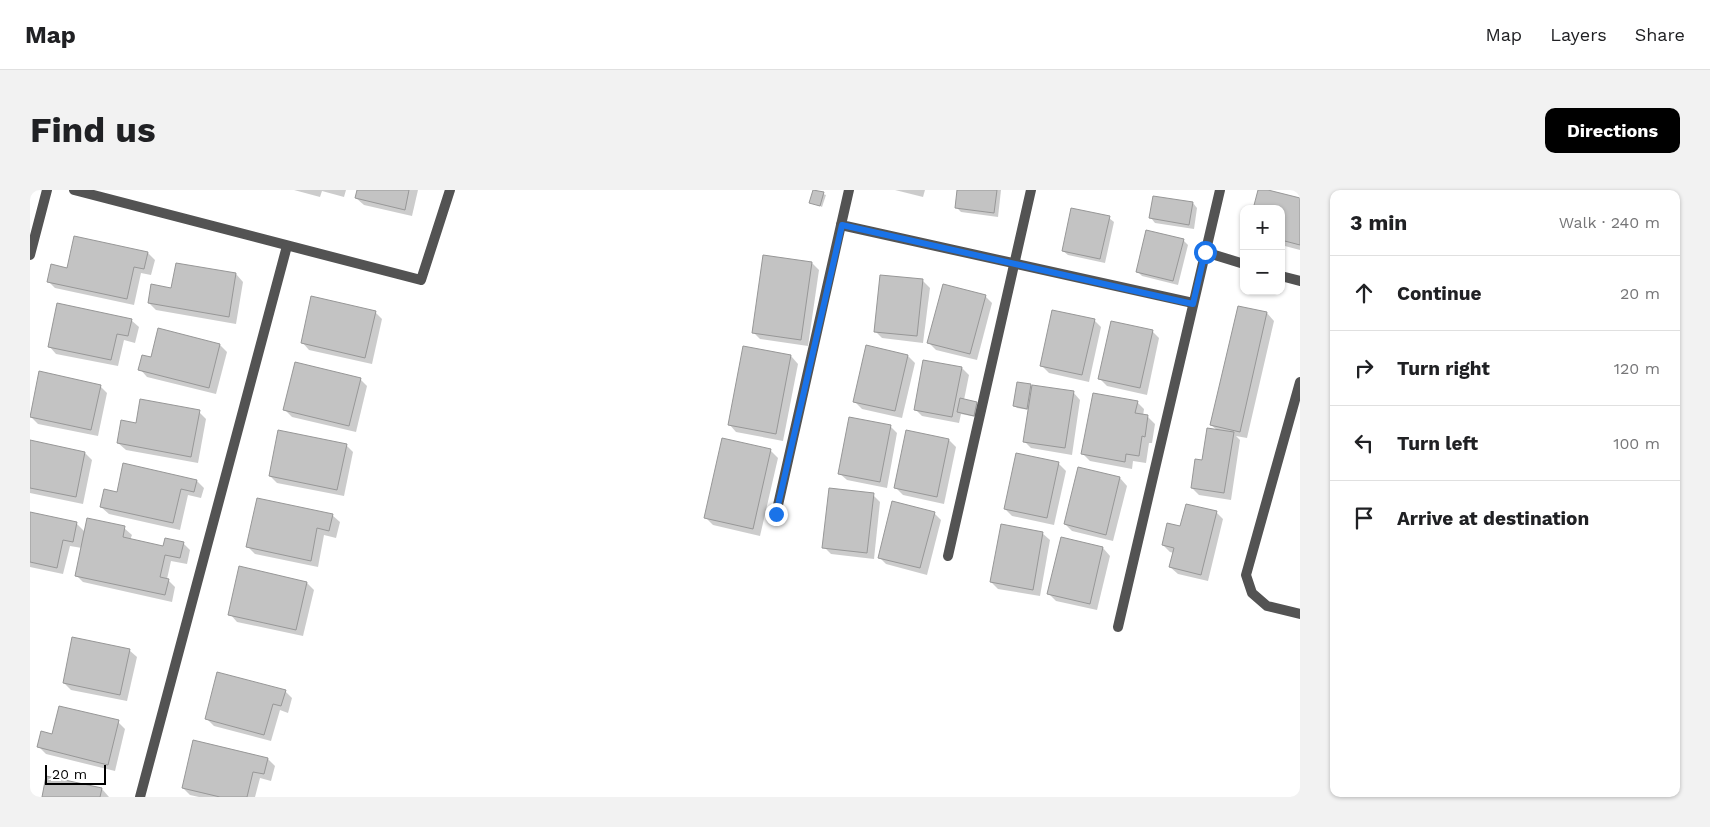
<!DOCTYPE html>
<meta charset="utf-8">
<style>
:root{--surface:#fff;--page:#f2f2f2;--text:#202124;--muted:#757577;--line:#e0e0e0;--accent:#000}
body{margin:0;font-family:"Work Sans",sans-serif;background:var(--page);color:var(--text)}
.controls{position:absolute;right:15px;top:15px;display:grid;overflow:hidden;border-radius:10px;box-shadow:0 1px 4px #0004}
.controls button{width:45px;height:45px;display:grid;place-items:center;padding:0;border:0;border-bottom:1px solid var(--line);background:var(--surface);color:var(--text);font:25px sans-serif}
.scale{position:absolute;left:15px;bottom:12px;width:61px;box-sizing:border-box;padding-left:5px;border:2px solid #000;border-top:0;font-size:14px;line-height:18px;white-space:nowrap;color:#000;-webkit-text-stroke:4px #fff;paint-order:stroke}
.stop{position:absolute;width:15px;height:15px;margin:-11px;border:4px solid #1a73e8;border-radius:50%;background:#fff}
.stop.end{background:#1a73e8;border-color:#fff;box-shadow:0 1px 5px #0008}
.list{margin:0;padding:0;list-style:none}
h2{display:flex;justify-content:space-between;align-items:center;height:65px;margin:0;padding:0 20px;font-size:21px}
h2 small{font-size:16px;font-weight:400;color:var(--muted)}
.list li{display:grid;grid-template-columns:32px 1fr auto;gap:15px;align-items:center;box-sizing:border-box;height:75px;padding:0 20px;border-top:1px solid var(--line)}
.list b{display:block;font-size:19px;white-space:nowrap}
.list em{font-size:16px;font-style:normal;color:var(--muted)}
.icon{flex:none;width:28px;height:28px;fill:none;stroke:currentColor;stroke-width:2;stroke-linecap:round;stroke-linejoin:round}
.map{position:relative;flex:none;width:1270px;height:607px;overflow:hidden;border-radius:10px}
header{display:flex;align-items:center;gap:30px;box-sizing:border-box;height:70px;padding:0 25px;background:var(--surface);border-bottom:1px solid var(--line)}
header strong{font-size:24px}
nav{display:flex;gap:28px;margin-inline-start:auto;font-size:18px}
.intro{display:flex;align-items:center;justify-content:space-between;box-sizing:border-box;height:120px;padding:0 30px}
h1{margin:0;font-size:35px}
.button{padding:12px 22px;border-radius:10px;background:var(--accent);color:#fff;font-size:18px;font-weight:700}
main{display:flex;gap:30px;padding:0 30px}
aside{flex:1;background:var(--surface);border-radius:10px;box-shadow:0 1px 4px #0004}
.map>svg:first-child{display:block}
.shadow{fill:#0003}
.building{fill:#c3c3c3;stroke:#979797}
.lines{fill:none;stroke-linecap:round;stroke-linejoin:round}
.minor{stroke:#535353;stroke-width:10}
.route{stroke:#1a73e8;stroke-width:6}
</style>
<header>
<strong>Map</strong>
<nav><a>Map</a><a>Layers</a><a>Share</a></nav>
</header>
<div class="intro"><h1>Find us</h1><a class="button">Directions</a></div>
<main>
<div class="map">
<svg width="1270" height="607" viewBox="0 0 1270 607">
<rect width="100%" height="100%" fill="#fff"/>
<g class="shadow">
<polygon points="264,0 316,0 314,7 292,1 290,7"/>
<polygon points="328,0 388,0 382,26 334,15 326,8"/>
<polygon points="865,0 895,0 893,7"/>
<polygon points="929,0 971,0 968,27 931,22 926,17"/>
<polygon points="1229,0 1270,9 1270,60 1251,55 1251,19"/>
<polygon points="784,1 796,5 792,17 781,12"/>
<polygon points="1163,13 1167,18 1164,39 1125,33 1121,28"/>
<polygon points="1079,28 1084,32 1075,73 1038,65 1033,61"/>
<polygon points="1153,50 1158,55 1148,95 1112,86 1107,81"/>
<polygon points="118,63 125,70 121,85 111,83 104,115 25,98 18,91 38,80"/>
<polygon points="782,73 789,80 778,156 730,149 723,142"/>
<polygon points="147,74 206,84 213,92 206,134 126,120 119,113 142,100"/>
<polygon points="892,90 900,98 893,153 852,148 845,141"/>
<polygon points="955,106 962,113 947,170 906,160 898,152"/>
<polygon points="1209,117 1237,123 1244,131 1217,248 1206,246 1210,250 1201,310 1169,305 1162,298 1187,240 1181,235"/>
<polygon points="345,122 352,129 342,174 279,160 272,152"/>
<polygon points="101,130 109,137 105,153 94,150 88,176 26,164 19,156"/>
<polygon points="1064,130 1071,137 1059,192 1019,183 1012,176"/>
<polygon points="1122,141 1129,148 1117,205 1077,196 1070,189"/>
<polygon points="190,155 197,162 186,204 117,187 110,179 122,168"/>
<polygon points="761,166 768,174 753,251 706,242 699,234"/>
<polygon points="878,166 885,173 872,228 832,219 825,212"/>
<polygon points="932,178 939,185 934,210 947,213 949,215 946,227 931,224 929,233 892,226 885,219"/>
<polygon points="330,189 337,196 326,242 262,227 255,220"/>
<polygon points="1001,195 1003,197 1043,202 1050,210 1042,265 1001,258 994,251 999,220 987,218 985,216"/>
<polygon points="70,196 77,203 68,246 8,234 0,226"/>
<polygon points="1107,212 1114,219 1113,226 1118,227 1125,234 1122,253 1119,253 1116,273 1103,271 1102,279 1060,271 1053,264"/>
<polygon points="169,222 176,229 168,273 96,260 88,253 107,234"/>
<polygon points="860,236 867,243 857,298 817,290 809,283"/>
<polygon points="877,242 919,250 926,257 914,314 873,305 866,298"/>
<polygon points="0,252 55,263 62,270 53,314 0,303"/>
<polygon points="316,255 323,262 314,306 247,293 240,286"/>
<polygon points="741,261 748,268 730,346 683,335 676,328"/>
<polygon points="1028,273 1036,281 1024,335 982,326 975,319"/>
<polygon points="1090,288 1097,296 1083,351 1042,341 1035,334"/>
<polygon points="167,291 174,298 171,308 158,305 150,340 79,324 71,317 88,304"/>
<polygon points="843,305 850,312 844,369 801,364 794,357"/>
<polygon points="1186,322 1193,329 1178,391 1148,384 1140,377 1144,363 1140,362 1133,355 1151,338"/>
<polygon points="904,323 911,330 897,385 856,374 849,367"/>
<polygon points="0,324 47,334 55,342 94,338 102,345 100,350 134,357 153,353 160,360 157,374 141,371 137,389 145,397 142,412 53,392 46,385 52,358 40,356 33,384 0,377"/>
<polygon points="302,325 310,332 306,348 294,345 288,377 225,364 218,357"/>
<polygon points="1012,343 1020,350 1010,406 968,399 961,392"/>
<polygon points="1073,358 1080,366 1067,420 1026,411 1019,404"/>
<polygon points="277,393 284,400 273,446 207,432 200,424"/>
<polygon points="99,460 107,467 97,511 41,500 34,493"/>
<polygon points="255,501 262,508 258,523 250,520 241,551 184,536 177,529"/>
<polygon points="88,532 95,539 85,581 16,564 9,557 23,545"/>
<polygon points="164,551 238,569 245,576 241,591 230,588 225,607 169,607 160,605 153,598"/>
<polygon points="72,599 79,607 13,607"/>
</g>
<g class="building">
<polygon points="327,0 379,0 375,20 325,8"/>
<polygon points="783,0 794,2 790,16 779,13"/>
<polygon points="927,0 967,0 964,23 925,18"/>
<polygon points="1228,0 1238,0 1270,8 1270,55 1251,50 1251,19 1223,19"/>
<polygon points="1123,6 1163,12 1159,35 1119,28"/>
<polygon points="1041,18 1080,26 1070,69 1032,61"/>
<polygon points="1116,40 1154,49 1143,91 1106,82"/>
<polygon points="44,46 118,62 114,79 104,77 97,109 17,92 21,74 37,78"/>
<polygon points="733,65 782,72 771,150 722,143"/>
<polygon points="146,73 206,83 199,127 118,113 121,94 141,98"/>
<polygon points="850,85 893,89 887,146 844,142"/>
<polygon points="913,94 956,105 940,164 897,153"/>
<polygon points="281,106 346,121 335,168 271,153"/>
<polygon points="27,113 102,129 98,146 87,144 81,170 18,157"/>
<polygon points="1208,116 1237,122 1210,242 1180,235"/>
<polygon points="1022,120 1065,129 1052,185 1010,176"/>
<polygon points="1081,131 1123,140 1110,198 1068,189"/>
<polygon points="128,138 190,154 179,198 108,180 112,165 121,167"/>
<polygon points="836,155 878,165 865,221 823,212"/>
<polygon points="713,156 761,165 746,244 698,235"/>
<polygon points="893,170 932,177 922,227 884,220"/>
<polygon points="265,172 331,188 319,236 253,220"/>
<polygon points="9,181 71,195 61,240 0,227"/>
<polygon points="987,192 1001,194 997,219 983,216"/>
<polygon points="1002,195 1044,201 1035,258 993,252"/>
<polygon points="1063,203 1108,211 1105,223 1118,225 1115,247 1112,246 1109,266 1096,264 1095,272 1051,264"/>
<polygon points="930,208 947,212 944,226 927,222"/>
<polygon points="110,209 170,220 161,267 87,253 91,230 106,233"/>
<polygon points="819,227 861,235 850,292 808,284"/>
<polygon points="1177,238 1204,242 1194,303 1161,298 1165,269 1172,270"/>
<polygon points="248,240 317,254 307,300 239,286"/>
<polygon points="876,240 919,249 907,307 864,298"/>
<polygon points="692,248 741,259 723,339 674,328"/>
<polygon points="0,250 55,262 46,307 0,298"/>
<polygon points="986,263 1029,272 1017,328 974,319"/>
<polygon points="93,273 167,290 164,302 151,299 143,333 70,317 74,299 87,302"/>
<polygon points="1048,277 1090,287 1076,345 1034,334"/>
<polygon points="799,298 844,303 837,363 792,358"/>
<polygon points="227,308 303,324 299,341 287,338 281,371 216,357"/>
<polygon points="862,311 905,322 890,378 848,368"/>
<polygon points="1156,314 1187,321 1171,385 1139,377 1144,358 1132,355 1137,333 1150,336"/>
<polygon points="0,322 47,332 43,352 33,350 27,378 0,372"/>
<polygon points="57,328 95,336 93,347 133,356 135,348 154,352 150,368 135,365 130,387 139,389 135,405 45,386"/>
<polygon points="971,334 1013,342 1003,400 960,392"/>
<polygon points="1031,347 1073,357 1060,414 1017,404"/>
<polygon points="209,376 277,392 266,440 198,425"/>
<polygon points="42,447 100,459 90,505 33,493"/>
<polygon points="187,482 256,500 251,516 243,514 234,545 175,529"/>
<polygon points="29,516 89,530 78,575 7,557 11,541 22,544"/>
<polygon points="163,550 238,568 234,584 223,582 217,607 190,607 152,598"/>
<polygon points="16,586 72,598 70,607 12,607"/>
</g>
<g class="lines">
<g class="minor">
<polyline points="44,0 391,90 420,0"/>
<polyline points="819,0 811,35 1163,113"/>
<polyline points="1175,62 1214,74"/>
<polyline points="0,65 17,0"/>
<polyline points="1251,86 1270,91"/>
<polyline points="1270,192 1216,385 1222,403 1237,416 1270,424"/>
<polyline points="746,324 811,35"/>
<polyline points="918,366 1001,0"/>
<polyline points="1088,437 1190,0"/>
<polyline points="110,607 257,56"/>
</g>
</g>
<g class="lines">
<polyline class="route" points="746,324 812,35 1163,114 1175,62"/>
</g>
</svg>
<div class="controls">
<button>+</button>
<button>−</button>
</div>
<div class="scale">20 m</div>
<div class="stop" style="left:1175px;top:62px"></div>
<div class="stop end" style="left:746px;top:324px"></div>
</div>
<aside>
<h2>3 min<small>Walk · 240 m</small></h2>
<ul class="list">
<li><svg class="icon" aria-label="ahead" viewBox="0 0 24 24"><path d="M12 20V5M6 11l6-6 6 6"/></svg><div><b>Continue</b></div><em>20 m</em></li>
<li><svg class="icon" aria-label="right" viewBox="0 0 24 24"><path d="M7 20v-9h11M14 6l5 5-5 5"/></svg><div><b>Turn right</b></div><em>120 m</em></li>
<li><svg class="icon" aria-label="left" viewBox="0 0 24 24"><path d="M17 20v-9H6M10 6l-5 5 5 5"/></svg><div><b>Turn left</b></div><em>100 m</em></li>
<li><svg class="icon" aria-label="arrive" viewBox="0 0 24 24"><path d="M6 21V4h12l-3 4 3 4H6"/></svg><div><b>Arrive at destination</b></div></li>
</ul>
</aside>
</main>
